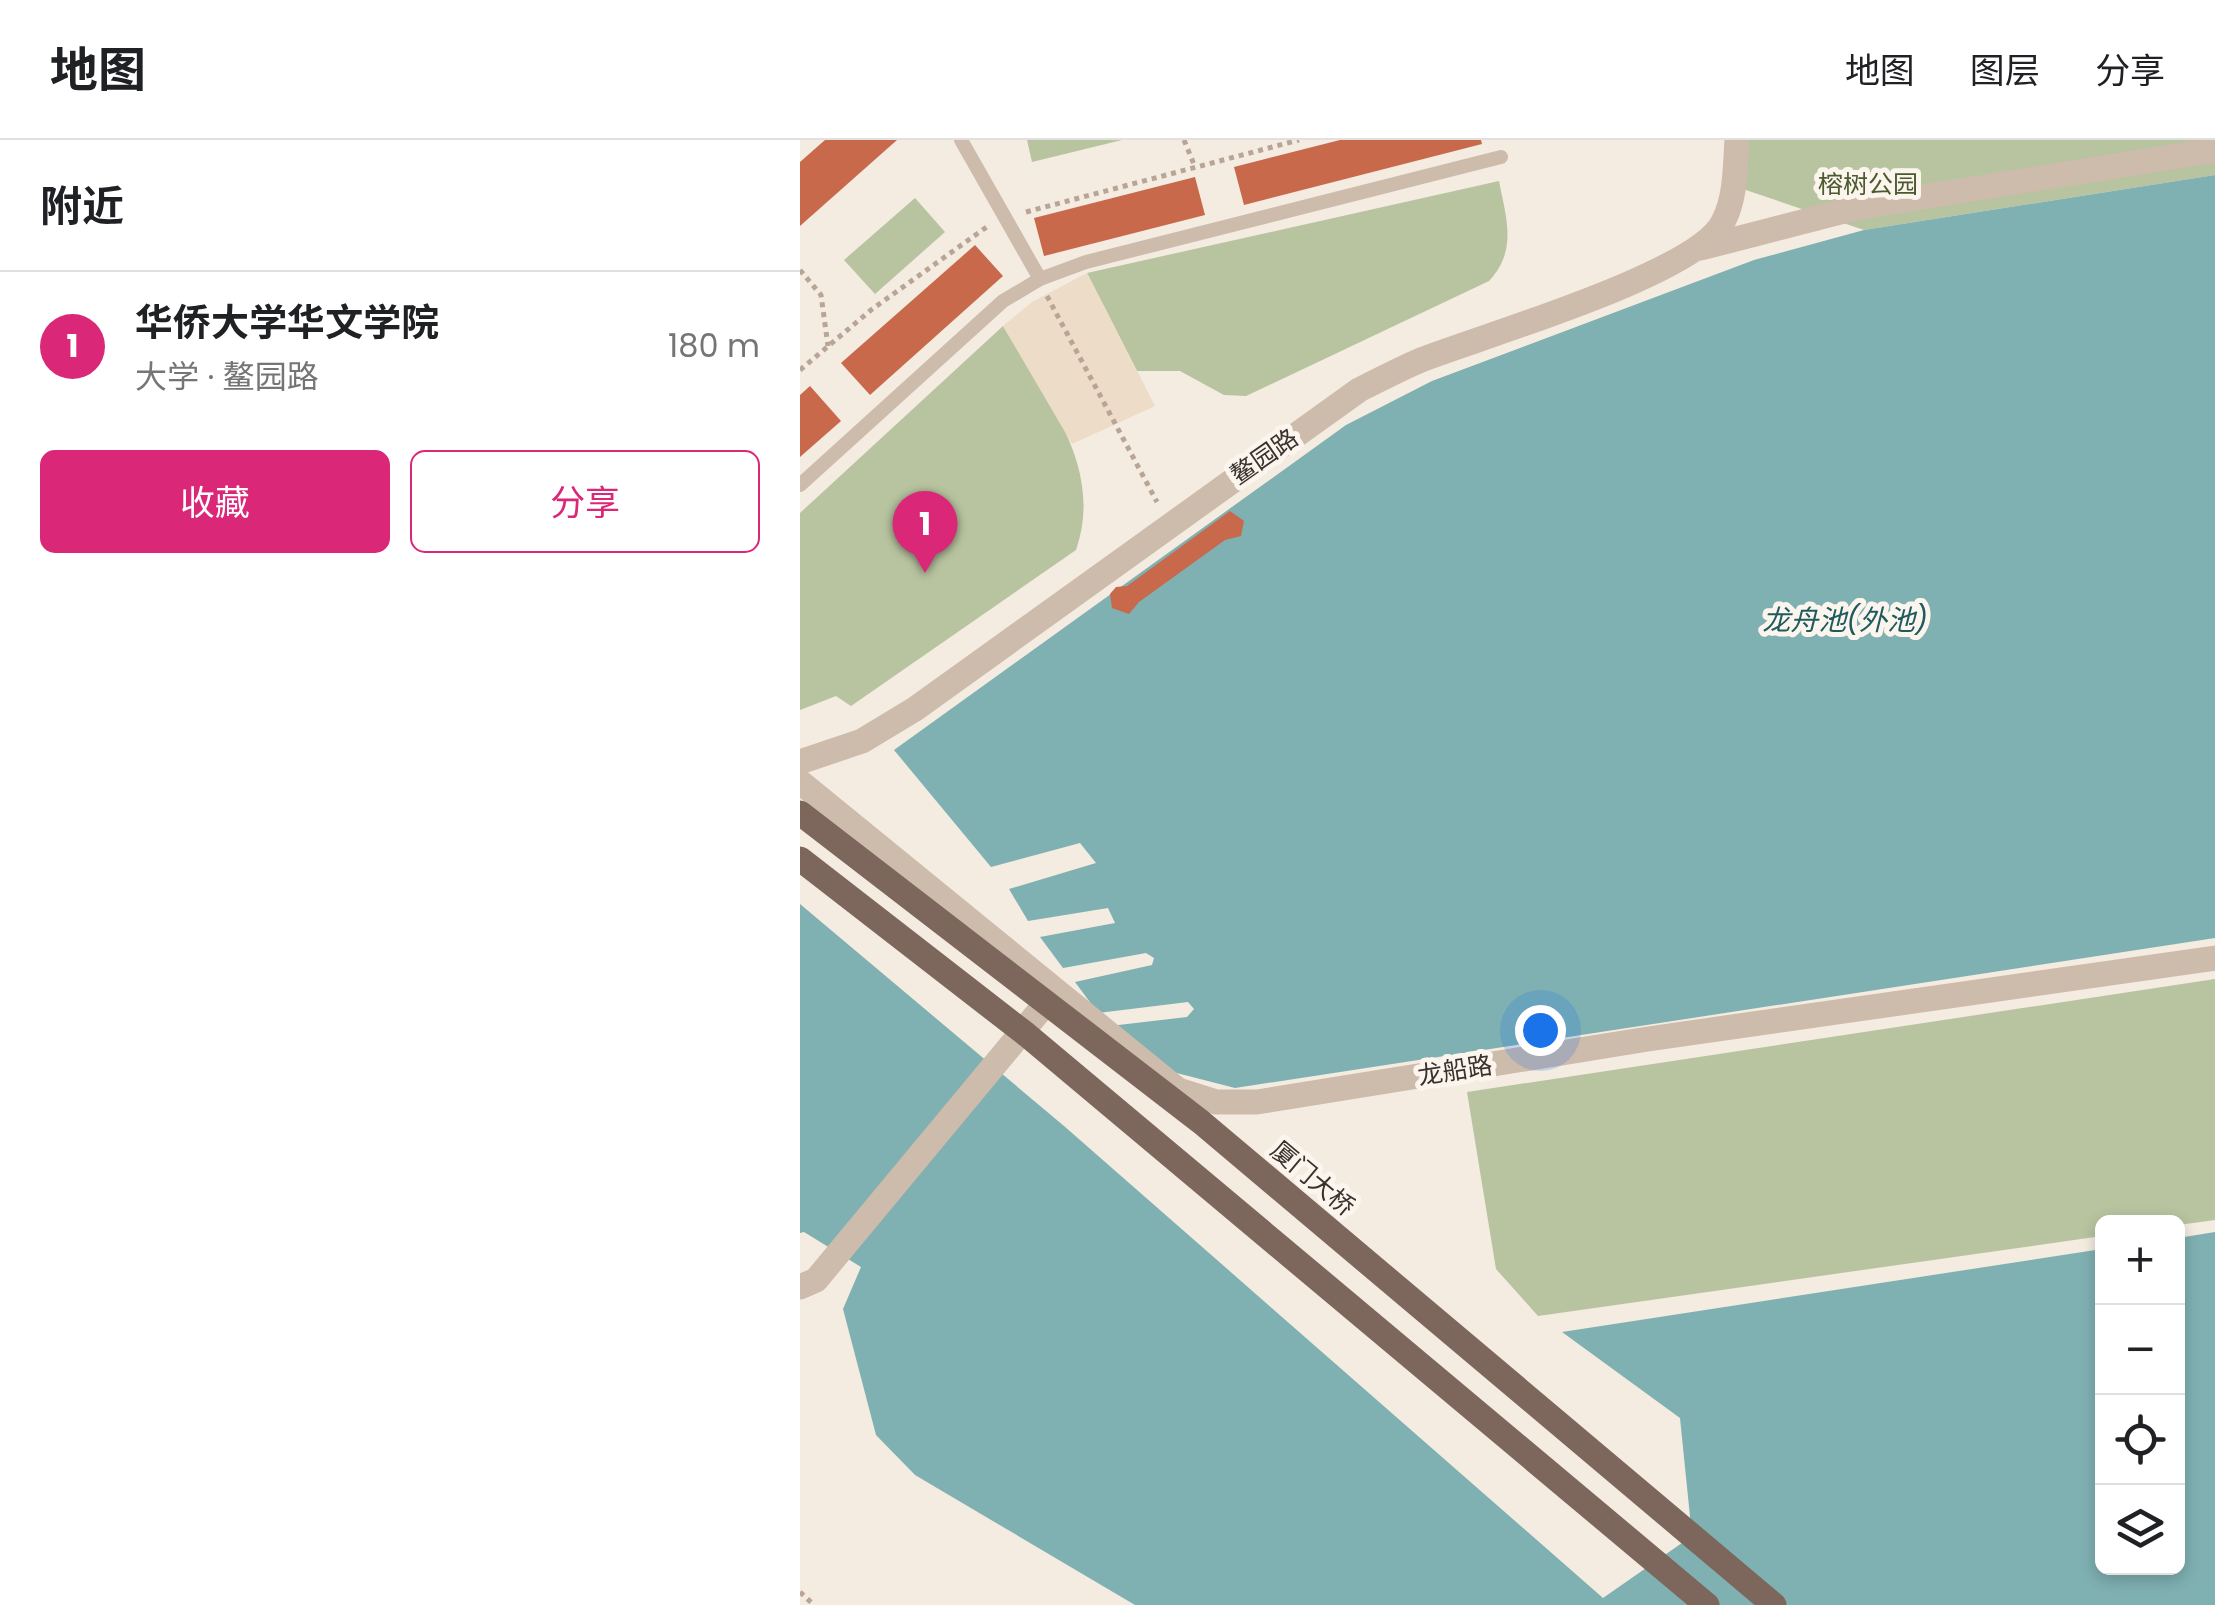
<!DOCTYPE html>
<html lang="zh">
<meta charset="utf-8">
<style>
:root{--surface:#fff;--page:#f6f6f6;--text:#202124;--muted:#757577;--line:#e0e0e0;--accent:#db2777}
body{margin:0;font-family:Poppins,"Noto Sans SC",sans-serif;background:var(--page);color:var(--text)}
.controls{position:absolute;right:30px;bottom:30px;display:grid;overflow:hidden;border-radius:15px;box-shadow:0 5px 15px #0003}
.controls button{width:90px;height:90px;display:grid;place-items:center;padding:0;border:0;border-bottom:2px solid var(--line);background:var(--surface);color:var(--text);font:50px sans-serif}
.you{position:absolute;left:740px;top:890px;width:35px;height:35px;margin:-25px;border:8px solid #fff;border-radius:50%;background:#1a73e8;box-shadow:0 0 0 15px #1a73e833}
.badge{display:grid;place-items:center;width:65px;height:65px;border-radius:50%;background:var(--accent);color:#fff;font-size:32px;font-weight:700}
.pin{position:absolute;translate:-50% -82px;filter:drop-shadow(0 2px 5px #0008)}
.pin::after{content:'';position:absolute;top:52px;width:35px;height:30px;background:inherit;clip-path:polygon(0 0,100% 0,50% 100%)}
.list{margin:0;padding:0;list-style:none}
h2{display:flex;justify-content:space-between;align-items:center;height:130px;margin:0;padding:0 40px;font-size:42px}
h2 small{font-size:32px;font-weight:400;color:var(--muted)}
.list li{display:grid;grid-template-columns:65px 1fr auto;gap:30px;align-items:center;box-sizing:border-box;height:150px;padding:0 40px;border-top:2px solid var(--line)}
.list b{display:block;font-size:38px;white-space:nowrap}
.list p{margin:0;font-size:32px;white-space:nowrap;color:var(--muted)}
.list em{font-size:32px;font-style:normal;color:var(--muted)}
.actions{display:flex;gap:20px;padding:30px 40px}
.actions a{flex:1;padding:22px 0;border:2px solid var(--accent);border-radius:15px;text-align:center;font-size:35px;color:var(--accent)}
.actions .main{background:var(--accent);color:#fff}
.icon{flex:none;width:55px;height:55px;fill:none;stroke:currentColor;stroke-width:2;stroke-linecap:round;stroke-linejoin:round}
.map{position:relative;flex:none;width:1415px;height:1465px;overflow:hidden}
header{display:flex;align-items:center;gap:60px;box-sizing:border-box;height:140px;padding:0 50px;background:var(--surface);border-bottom:2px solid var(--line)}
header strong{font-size:48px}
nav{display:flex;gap:55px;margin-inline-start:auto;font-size:35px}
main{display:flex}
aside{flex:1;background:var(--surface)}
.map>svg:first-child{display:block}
.green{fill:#b8c4a0}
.plaza{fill:#ecdcc8}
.water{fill:#7fb0b2}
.building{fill:#c8694b}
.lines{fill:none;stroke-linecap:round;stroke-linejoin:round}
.path{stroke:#b9a596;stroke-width:5;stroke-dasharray:5 5;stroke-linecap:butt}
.service{stroke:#cdbbac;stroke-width:14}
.minor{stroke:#cdbbac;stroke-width:25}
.tertiary{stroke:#cdbbac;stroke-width:25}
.primary-bridge{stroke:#7d675c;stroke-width:25}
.labels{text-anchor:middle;stroke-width:10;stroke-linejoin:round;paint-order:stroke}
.park-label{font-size:25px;fill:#4a5a2e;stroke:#fbf5ee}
.street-label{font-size:25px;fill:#3b302b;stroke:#fbf5ee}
.water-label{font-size:28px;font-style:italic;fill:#1f5a5e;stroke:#fbf5ee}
</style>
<header>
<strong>地图</strong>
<nav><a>地图</a><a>图层</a><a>分享</a></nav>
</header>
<main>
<aside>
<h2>附近<small></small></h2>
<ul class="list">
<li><span class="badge">1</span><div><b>华侨大学华文学院</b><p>大学 · 鳌园路</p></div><em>180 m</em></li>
</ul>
<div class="actions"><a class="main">收藏</a><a>分享</a></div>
</aside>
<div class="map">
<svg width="1415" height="1465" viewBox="0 0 1415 1465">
<rect width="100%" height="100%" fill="#f4ebe1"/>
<g class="green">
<polygon points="227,0 322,0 232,22"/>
<polygon points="937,0 1415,0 1415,35 1064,90 934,46"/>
<path d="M699 41C706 78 718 110 689 141L446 256 424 255 380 231H337L287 133Z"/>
<polygon points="115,58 145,92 75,154 44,120"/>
<path d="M203 186C244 256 305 326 276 410L51 566 36 556 0 570V373Z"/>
<polygon points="1415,839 1415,1080 1378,1085 1302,1082 1302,1096 738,1176 696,1129 667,952"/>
</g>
<polygon class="plaza" points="287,133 355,266 272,304 203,186 232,162"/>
<g class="water">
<polygon points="1415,35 1415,798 435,948 369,931 310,886 387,877 394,869 388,862 298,873 275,842 352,825 354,818 346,813 263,828 240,797 315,783 308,768 228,781 209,749 296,723 280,703 191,727 94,610 546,285 632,241 954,120 1064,90"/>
<polygon points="0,764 264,986 803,1458 892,1396 880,1278 762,1192 1302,1109 1302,1428 1378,1428 1378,1098 1415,1092 1415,1465 335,1465 115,1335 76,1295 43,1169 61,1127 4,1092 0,1093"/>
</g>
<g class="building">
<polygon points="25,0 97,0 0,86 0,22"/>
<polygon points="540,0 681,0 682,4 444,65 434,27"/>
<polygon points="395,37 405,75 244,116 234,78"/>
<polygon points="175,105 203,136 70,255 41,223"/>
<polygon points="10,246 41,281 0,317 0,255"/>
<polygon points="430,371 444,381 441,396 425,400 339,462 329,474 312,468 310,454 316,447 327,446"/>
</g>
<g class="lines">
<g class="path">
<polyline points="384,0 395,27"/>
<polyline points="226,72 499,0"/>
<polyline points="0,130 21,155 28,206"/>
<polyline points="247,156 357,362"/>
<polyline points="0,230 71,170 188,86"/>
<polyline points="0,1452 14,1465"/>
</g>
<g class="service">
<polyline points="161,0 240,139"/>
<polyline points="0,345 203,161 240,139 286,122 701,17"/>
</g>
<g class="minor">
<polyline points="901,108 1060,67 1415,10"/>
<polyline points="0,1147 16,1140 256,851"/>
</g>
<g class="tertiary">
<path d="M0 622 62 601 115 569 559 250C579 240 600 229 621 220 682 196 897 134 923 82 936 58 935 27 937 0"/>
<polyline points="0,642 378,950 416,962 457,962 848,899 1415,818"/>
</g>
<g class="primary-bridge">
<polyline points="0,673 401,982 974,1465"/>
<polyline points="0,719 227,895 907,1465"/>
</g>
</g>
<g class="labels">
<g class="park-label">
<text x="1068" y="53">榕树公园</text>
</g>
<g class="street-label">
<text transform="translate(464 316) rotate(-35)" y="9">鳌园路</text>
<text transform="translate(655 930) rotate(-9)" y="9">龙船路</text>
<text transform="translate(513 1038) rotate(40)" y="9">厦门大桥</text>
</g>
<g class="water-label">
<text x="1045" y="490">龙舟池(外池)</text>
</g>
</g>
</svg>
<div class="controls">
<button>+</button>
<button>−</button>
<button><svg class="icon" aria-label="locate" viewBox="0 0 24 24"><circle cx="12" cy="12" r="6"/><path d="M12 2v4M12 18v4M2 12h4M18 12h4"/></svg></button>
<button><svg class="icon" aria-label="layers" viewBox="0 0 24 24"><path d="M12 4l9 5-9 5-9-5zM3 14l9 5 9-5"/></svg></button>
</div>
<div class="you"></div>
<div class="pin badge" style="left:125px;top:433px">1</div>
</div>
</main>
